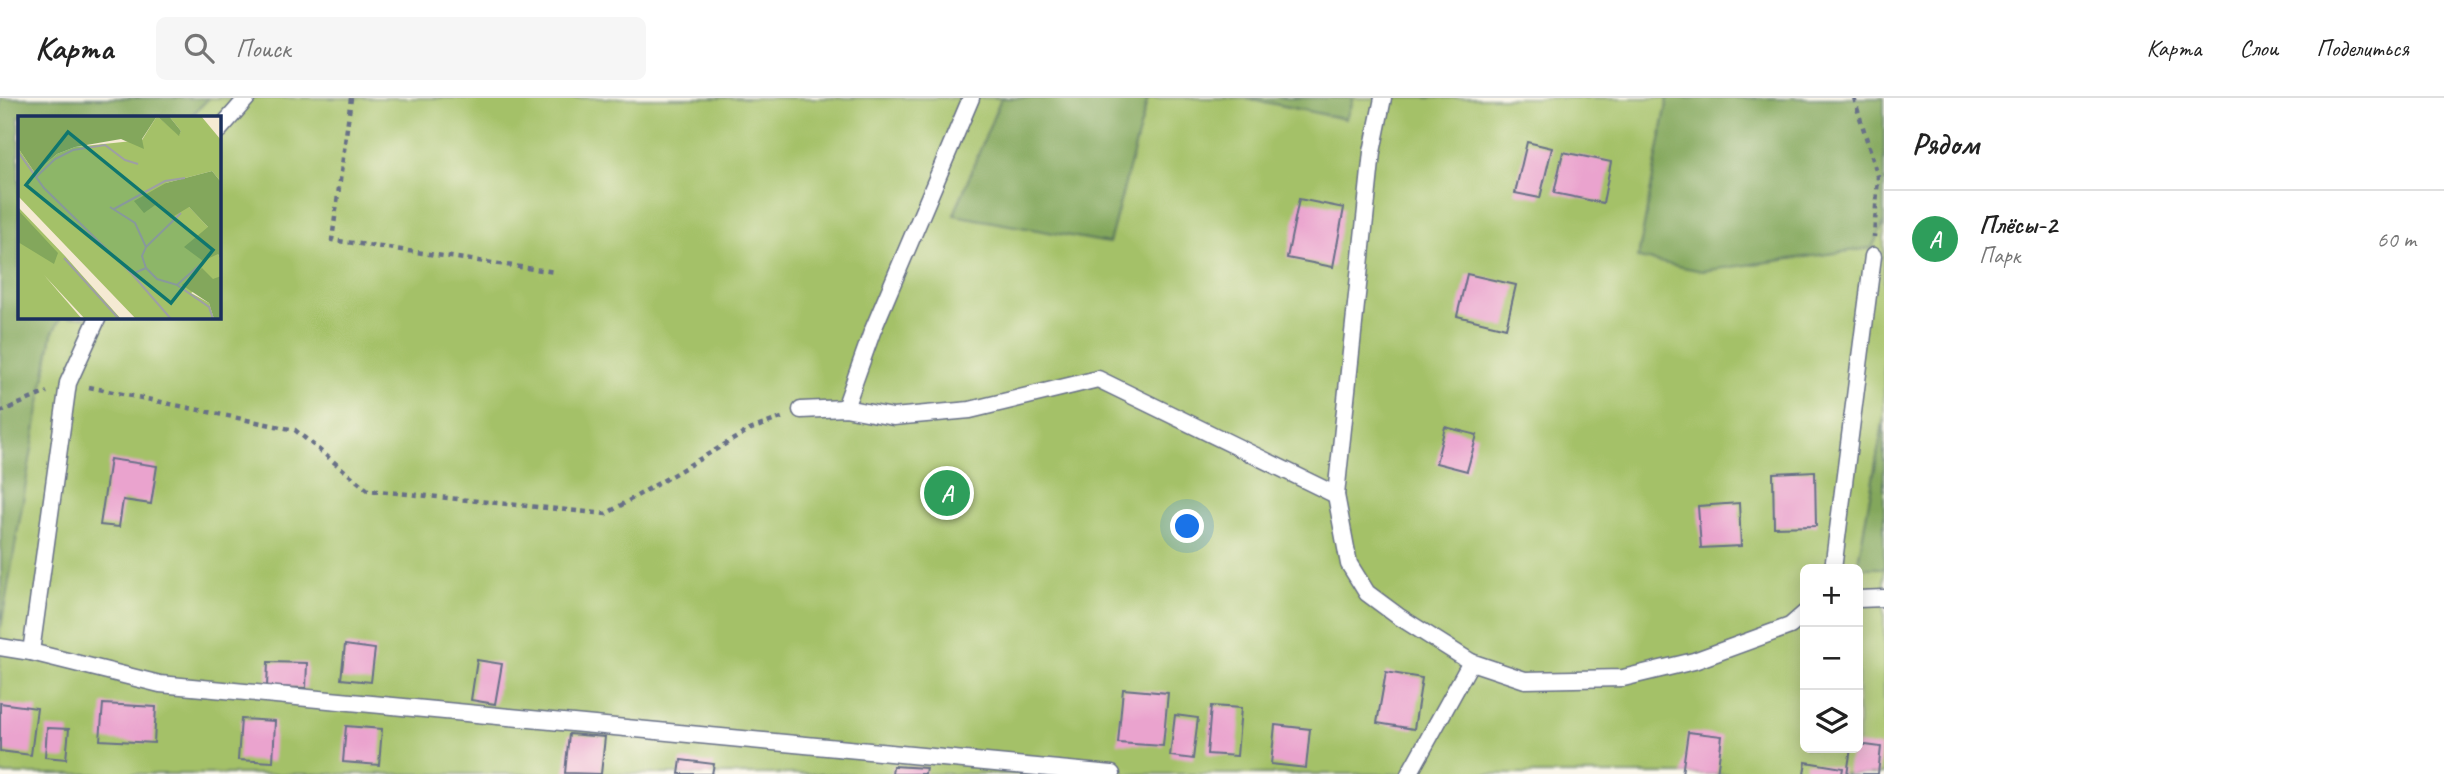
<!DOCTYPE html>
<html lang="ru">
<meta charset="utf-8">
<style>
:root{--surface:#fff;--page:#f6f6f6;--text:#222;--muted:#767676;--line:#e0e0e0;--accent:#1f6fb2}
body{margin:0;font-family:Caveat,sans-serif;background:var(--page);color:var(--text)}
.controls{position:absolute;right:21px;bottom:21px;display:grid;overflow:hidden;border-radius:10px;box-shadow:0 4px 18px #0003}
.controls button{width:63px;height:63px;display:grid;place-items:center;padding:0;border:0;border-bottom:2px solid var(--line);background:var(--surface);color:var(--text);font:35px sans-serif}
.you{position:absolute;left:1188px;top:429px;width:24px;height:24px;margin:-18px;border:5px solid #fff;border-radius:50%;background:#1a73e8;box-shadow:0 0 0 10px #1a73e833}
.badge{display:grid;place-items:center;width:46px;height:46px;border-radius:50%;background:var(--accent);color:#fff;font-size:23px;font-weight:700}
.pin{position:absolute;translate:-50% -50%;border:4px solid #fff;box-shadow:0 2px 7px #0006}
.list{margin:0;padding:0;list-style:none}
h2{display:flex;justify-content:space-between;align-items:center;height:91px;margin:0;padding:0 28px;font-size:30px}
h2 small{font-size:23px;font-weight:400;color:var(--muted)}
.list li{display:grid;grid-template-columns:46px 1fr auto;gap:21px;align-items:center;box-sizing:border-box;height:98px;padding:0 28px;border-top:2px solid var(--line)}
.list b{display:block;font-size:26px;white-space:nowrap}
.list p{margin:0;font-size:23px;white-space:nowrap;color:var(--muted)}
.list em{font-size:23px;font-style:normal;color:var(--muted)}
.icon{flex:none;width:38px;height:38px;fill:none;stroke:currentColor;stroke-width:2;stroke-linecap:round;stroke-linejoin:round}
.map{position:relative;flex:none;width:1884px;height:676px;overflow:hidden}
header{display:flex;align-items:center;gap:42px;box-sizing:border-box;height:98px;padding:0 35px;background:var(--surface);border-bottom:2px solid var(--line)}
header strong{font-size:33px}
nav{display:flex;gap:38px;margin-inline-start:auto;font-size:24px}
.search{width:490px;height:63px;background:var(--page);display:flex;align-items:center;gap:18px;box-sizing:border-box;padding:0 24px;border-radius:10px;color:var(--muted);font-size:26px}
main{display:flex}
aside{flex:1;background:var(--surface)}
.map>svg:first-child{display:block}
.green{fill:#a4c168;stroke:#607863;stroke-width:2;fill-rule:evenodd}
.forest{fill:#83a75c;stroke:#4f6b5d;stroke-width:2}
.building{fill:#eaa3ce}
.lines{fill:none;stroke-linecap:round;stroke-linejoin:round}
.lane-casing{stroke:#677087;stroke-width:19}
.path{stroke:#677087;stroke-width:4.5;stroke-dasharray:5 5;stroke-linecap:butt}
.lane{stroke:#fff;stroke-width:16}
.inset-road{fill:none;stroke:#9e9fa4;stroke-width:2}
.view{fill:#0f766e;fill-opacity:0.15;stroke:#0f766e;stroke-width:3.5}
.inset-edge{fill:none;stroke:#1b2f5e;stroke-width:3.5}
</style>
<header>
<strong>Карта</strong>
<div class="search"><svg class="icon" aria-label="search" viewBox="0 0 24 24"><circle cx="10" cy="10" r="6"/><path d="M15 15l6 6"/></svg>Поиск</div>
<nav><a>Карта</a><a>Слои</a><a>Поделиться</a></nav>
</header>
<main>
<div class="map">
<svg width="1884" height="676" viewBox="0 0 1884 676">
<rect width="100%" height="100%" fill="#fbf7ec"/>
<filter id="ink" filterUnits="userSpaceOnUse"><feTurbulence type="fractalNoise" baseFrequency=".0143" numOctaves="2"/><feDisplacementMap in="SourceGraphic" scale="14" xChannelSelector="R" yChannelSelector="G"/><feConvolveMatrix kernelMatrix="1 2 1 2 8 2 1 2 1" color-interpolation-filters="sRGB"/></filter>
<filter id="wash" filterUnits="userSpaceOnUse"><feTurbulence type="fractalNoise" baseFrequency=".00686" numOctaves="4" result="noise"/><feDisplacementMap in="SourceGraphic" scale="28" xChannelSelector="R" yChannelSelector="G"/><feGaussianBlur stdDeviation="1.57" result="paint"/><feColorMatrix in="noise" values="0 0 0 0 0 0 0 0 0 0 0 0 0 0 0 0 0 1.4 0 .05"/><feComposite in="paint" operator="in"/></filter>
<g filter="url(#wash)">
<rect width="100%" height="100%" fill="#f5ead3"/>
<path class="green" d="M209 0H1001L954 117 1109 144 1148 0H1246L1345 21 1353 0H1668L1638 160 1871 150 1884 124V320L1857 469 1884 470V676H0V529L52 236 61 219H219V19H190ZM1805 471H1858V650H1805Z"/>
<g class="forest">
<polygon points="0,0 209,0 190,19 19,19 19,219 61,219 52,236 1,529"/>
<polygon points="1001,0 1148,0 1109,145 954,117"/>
<polygon points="1246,0 1353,0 1346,21"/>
<polygon points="1668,0 1884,0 1884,124 1872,150 1702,173 1638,160"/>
<polygon points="1884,320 1884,470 1857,470"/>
</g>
<g id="blocks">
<g class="building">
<polygon points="1527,44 1552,50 1540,100 1515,95"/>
<polygon points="1563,54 1611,64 1603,105 1554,95"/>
<polygon points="1299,101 1344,110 1333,169 1287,160"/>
<polygon points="1467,176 1516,187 1506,230 1457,218"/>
<polygon points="1445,329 1477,337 1467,373 1436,365"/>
<polygon points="110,361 157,368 151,406 123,402 119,429 100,427"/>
<polygon points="1815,373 1816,428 1774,429 1773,375"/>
<polygon points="1739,405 1741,448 1701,450 1698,408"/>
<polygon points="345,547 375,551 371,584 341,581"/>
<polygon points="477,562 502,566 495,606 471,602"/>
<polygon points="268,564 307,565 306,590 267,589"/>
<polygon points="1386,574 1422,580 1414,631 1377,625"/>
<polygon points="1123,591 1168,595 1163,648 1118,645"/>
<polygon points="0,605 37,610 31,657 0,653"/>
<polygon points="103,606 156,609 154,645 100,642"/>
<polygon points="1211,608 1241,610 1237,658 1207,656"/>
<polygon points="1175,617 1198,620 1193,661 1170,658"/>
<polygon points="241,621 275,623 273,664 238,662"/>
<polygon points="1275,627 1310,631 1306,670 1271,666"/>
<polygon points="346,628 382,631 379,667 343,664"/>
<polygon points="47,630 69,631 66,661 45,659"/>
<polygon points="1688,634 1722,638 1717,676 1682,676"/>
<polygon points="569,636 605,639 601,676 565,675"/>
<polygon points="1858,646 1881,649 1878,676 1847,676 1851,650 1858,650"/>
<polygon points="681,662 714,666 712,676 679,676"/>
<polygon points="1806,664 1843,670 1842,676 1804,676"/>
<polygon points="893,668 926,670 925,676 892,676"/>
</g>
</g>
</g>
<g filter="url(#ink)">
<use href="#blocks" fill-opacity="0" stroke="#677087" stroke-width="2"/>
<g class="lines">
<defs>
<g id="lane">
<polyline points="1383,0 1372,54 1336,397 1349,466 1367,495 1398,518 1471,564"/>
<polyline points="219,32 247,0"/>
<polyline points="845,310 872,234 971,0"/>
<polyline points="801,312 845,310 893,319 970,312 1098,281 1336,397"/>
<polyline points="1833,471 1873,158"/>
<polyline points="1858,501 1884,500"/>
<polyline points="0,549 31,554 160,586 1112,676"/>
<polyline points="31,554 68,285 98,219"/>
<polyline points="1409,676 1471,564 1525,582 1623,580 1694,563 1790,528 1805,515"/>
</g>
</defs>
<use href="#lane" class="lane-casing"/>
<g class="path">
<polyline points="351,0 332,142 555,174"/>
<polyline points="1854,0 1878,78 1874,139"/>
<polyline points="89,289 295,332 368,392 606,416 751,331 784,319"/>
<polyline points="0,314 47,294"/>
</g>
<use href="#lane" class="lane"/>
</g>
</g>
<g transform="translate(18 18)">
<rect width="203" height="203" fill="#f5ead3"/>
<path d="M139 0 161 19 163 15 151 0H183L203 24V66L194 55 148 67 140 87 171 91 190 111 203 146V160L173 177 191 187 196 203H118L0 80V32L17 57 39 38 57 31 124 24ZM0 91 47 140 103 203H67L26 159 64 203H0Z" fill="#a4c168"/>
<path d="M0 0H151L163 15 161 20 139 0 124 23 126 33 103 23 57 31 39 38 17 57 0 32ZM194 55 203 66V146L200 138 185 145 166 131 190 111 171 91 153 102 140 87 126 97 116 85 148 67ZM0 94 40 137 36 148 0 126ZM184 152 195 163 203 160V203H196L191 187 164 169Z" fill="#83a75c"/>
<path class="inset-road" d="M0 36 26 72 114 158 128 152 139 163 159 169 185 146M18 61 37 43 55 34 87 29 107 44 120 48M92 91 117 107 128 131M96 93 147 65 167 62M46 142 101 203M128 152 124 140 128 131 163 97M114 158 153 203M159 169 191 191 195 203"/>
<path class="view" d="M50 16 195 134 153 187 8 69Z"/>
<rect width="203" height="203" class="inset-edge"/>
</g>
</svg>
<div class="controls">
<button>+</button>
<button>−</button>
<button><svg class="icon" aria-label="layers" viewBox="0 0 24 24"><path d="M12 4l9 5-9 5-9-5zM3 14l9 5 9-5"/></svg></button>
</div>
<div class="you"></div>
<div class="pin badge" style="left:947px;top:395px;background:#2e9e5b">A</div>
</div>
<aside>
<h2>Рядом<small></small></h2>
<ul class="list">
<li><span class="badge" style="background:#2e9e5b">A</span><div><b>Плёсы-2</b><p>Парк</p></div><em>60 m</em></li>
</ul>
</aside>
</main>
